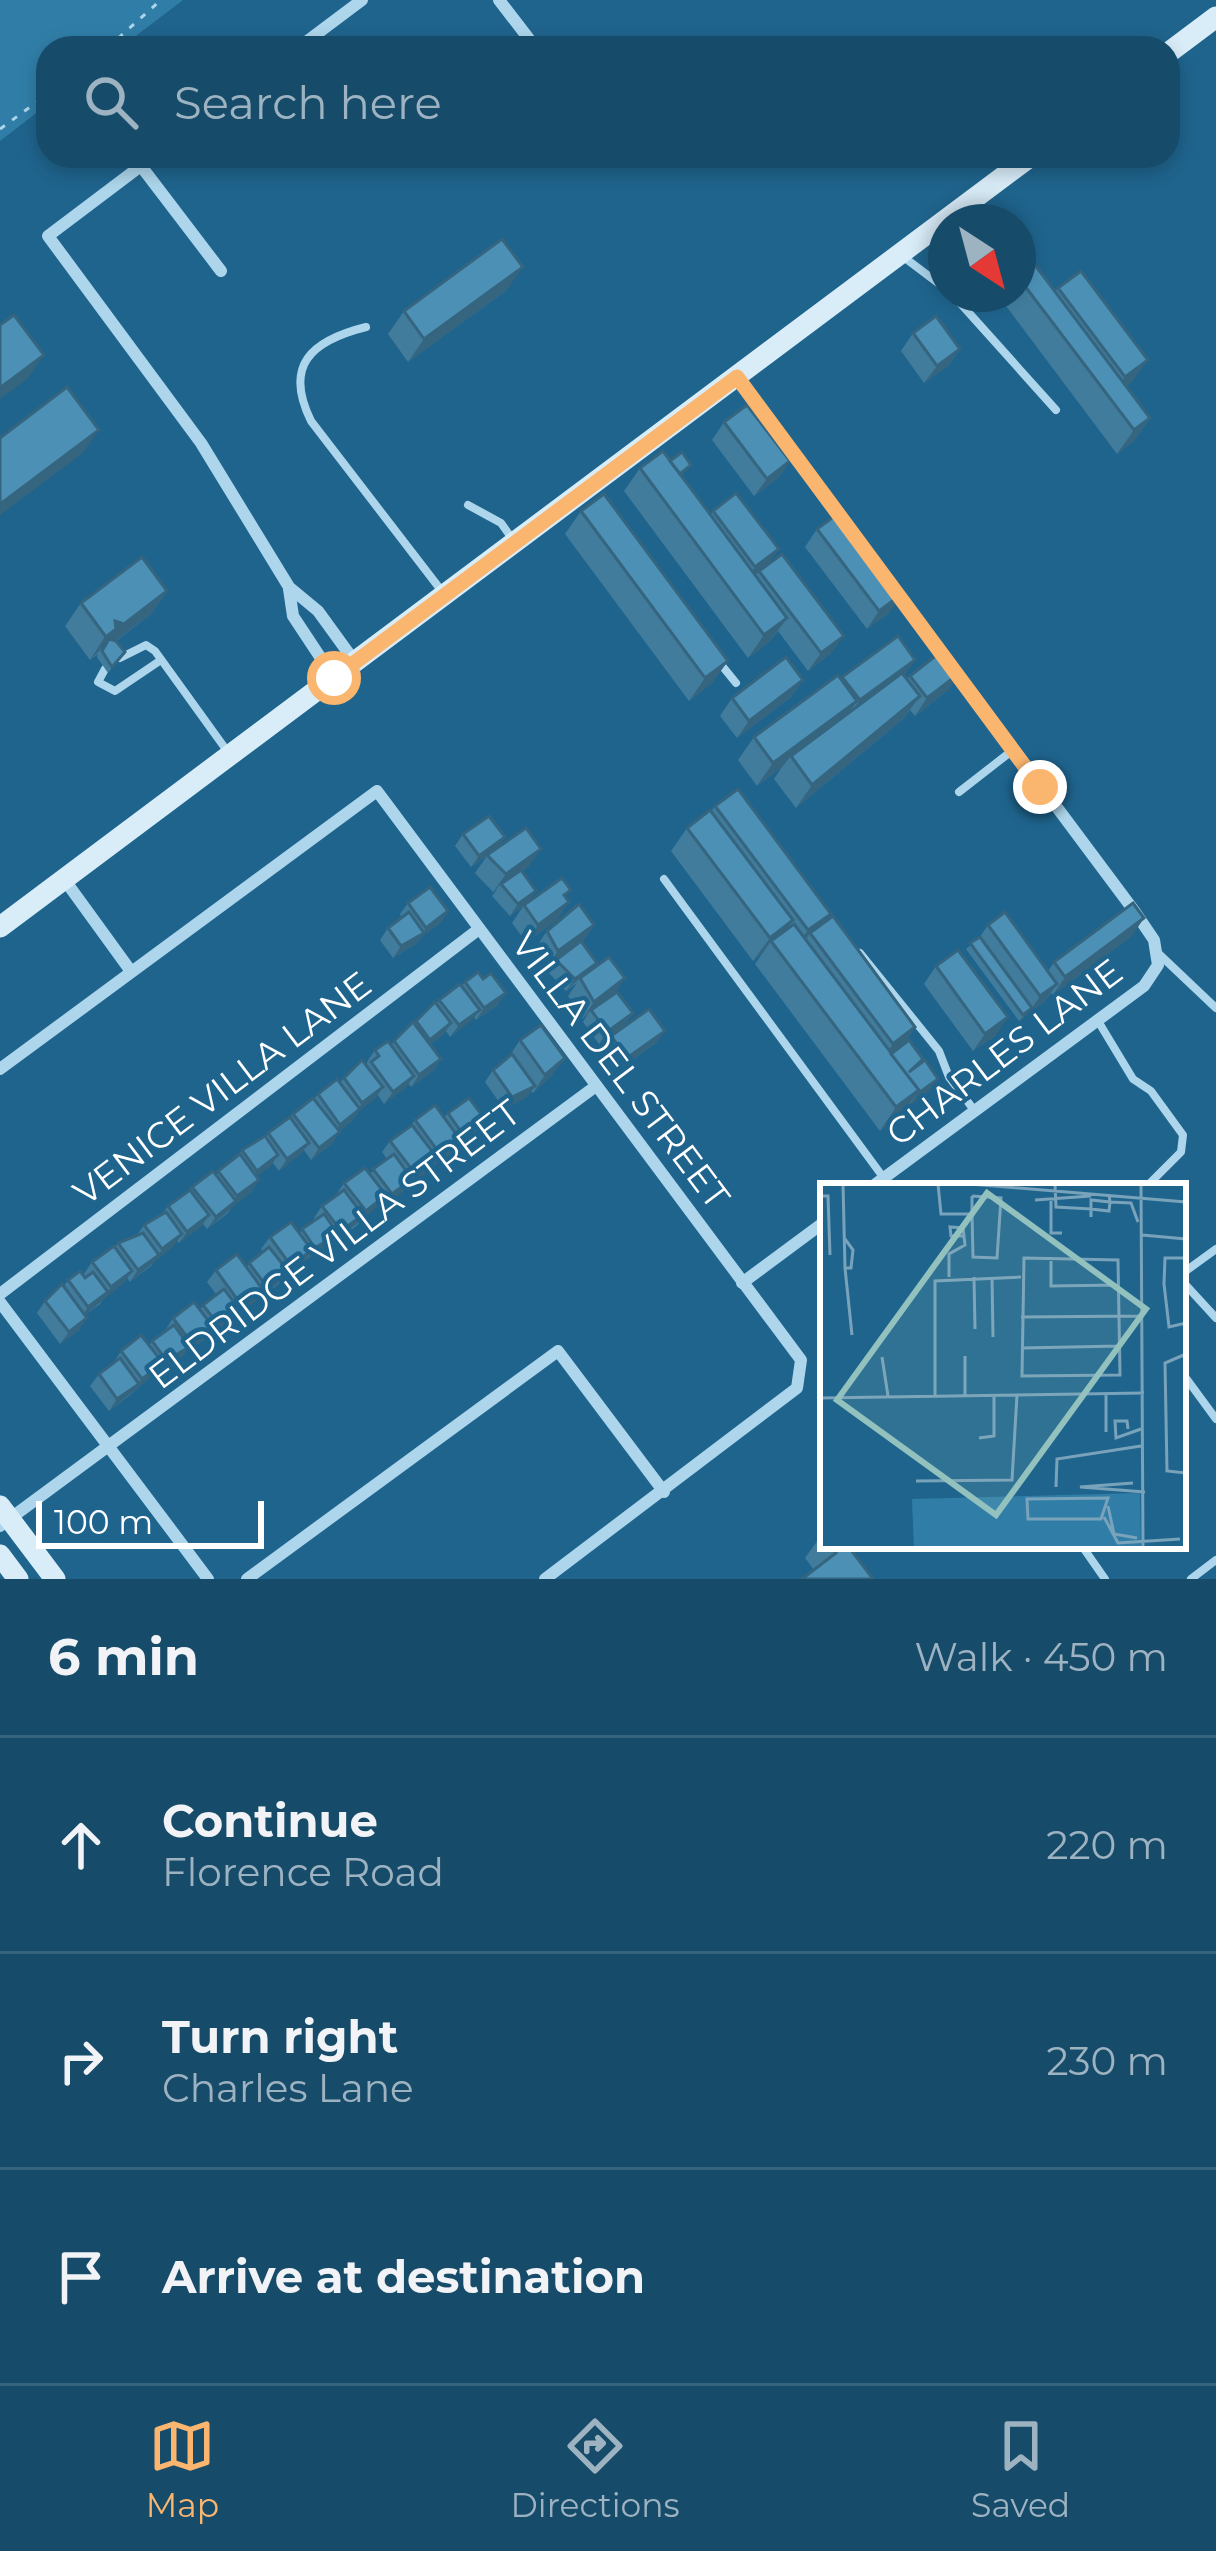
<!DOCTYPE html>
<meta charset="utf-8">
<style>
:root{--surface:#174b6a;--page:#245572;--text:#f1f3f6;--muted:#9eb3c1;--line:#36637e;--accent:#fab66e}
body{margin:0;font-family:Montserrat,sans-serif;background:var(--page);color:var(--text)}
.compass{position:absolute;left:928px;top:204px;width:108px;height:108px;border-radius:50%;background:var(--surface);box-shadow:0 6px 18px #0003;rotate:144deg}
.scale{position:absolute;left:36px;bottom:30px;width:228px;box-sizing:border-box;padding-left:12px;border:6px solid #fff;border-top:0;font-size:33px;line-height:42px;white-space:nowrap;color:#fff;-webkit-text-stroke:9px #1f648d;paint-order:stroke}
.stop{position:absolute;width:36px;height:36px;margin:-27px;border:9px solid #fab66e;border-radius:50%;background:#fff}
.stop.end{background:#fab66e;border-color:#fff;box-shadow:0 3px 12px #0008}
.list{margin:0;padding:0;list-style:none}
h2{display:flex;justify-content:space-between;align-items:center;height:156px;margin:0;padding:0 48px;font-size:51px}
h2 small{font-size:39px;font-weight:400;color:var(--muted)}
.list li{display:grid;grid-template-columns:78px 1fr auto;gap:36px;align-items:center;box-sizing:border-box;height:216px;padding:0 48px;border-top:3px solid var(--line)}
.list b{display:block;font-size:45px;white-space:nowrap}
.list p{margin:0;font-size:39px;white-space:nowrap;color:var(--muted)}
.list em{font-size:39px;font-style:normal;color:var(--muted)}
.icon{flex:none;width:66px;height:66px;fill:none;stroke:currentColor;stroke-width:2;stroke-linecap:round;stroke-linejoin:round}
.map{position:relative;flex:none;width:1216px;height:1579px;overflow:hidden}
.search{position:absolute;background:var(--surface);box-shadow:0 6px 18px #0003;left:36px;right:36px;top:36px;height:132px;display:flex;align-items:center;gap:30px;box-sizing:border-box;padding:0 42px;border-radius:36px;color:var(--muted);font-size:45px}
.sheet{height:804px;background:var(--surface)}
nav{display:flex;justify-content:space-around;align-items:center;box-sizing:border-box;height:168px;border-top:3px solid var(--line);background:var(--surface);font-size:33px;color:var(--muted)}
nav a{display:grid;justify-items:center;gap:6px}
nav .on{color:var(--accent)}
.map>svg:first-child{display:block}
.green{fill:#307ea8}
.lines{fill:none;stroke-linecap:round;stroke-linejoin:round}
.path{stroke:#add6ec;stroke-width:3;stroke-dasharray:6 9;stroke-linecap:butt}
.lane{stroke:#add6ec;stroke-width:8}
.street{stroke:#add6ec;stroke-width:12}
.secondary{stroke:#d9edf9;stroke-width:21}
.wall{fill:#417c9d}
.shaded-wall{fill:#35657f}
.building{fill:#4c90b6;stroke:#35657f;stroke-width:3}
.route{stroke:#fab66e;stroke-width:15}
.labels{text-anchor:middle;stroke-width:9;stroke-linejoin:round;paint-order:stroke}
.street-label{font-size:36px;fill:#fff;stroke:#1f648d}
.inset-road{fill:none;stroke:#79a2bb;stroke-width:3}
.view{fill:#93c1be;fill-opacity:0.15;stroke:#93c1be;stroke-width:6}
.inset-edge{fill:none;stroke:#fff;stroke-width:6}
</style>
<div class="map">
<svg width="1216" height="1579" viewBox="0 0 1216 1579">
<rect width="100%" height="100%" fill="#1f648d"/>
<polygon class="green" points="0,0 183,0 120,48 48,48 48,104 0,141"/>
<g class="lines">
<g class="path">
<polyline points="107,48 161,0"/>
<polyline points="0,129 48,94"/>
</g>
<g class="lane">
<polyline points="971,204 984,222"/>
<polyline points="901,255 946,289"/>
<polyline points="952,294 1056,410"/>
<path d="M366 327C310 341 284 366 311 421L444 594"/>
<polyline points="468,505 501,523 513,540"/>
<polyline points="120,658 146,645 155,651 230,755"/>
<polyline points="719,662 736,683"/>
<polyline points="105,669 98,682 115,691 161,660"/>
<polyline points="959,792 1013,750"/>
<polyline points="664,879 883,1177"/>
<polyline points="860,953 939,1051 949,1077 974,1110"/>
<polyline points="1159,954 1216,1008"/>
<polyline points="1098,1021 1133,1079 1151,1091 1183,1135 1181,1152 1147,1186"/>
<polyline points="1183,1273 1216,1249"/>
<polyline points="1183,1282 1216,1318"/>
<polyline points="1183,1374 1216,1419"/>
<polyline points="1082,1546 1105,1579"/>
<polyline points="1191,1579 1216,1560"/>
</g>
<g class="street">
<polyline points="499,0 529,39"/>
<polyline points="298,48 362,0"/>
<polyline points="154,156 48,236 201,443 289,587 318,611 355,662"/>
<polyline points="371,156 371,157"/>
<polyline points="141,166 221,271"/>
<polyline points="737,377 847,525"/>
<polyline points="289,589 293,616 334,678"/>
<polyline points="64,879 130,970"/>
<polyline points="0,1069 377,791 801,1360 797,1388 545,1579"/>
<polyline points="873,1186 1144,986 1158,965 1154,940 1135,912 891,585"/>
<polyline points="742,1283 823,1223"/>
<polyline points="0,1294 479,929"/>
<polyline points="0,1302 208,1579"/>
<polyline points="0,1526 596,1086"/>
<polyline points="247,1579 558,1351 664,1492"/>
</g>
<g class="secondary">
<polyline points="1168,53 1216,17"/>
<polyline points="0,927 1031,156"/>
<polyline points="0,1506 55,1579"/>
<polyline points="0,1555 18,1579"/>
</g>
</g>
<g class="wall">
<polygon points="1018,247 1055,291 1058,288 1148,360 1127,386 1150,418 1134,441 1117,454 997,294 1018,294"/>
<polygon points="507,290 408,362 388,334 404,311"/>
<polygon points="913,333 960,349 948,366 924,383 901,351"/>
<polygon points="724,422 790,461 778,478 754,496 712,440"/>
<polygon points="670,461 691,465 681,476 710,515 713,511 768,564 831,653 808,671 778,631 770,641 748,658 624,491 640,468"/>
<polygon points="581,511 728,661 711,684 689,701 565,534"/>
<polygon points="817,529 890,612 867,629 805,547"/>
<polygon points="167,591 151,614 116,641 125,652 108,673 97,657 98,654 90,660 65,626 81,603"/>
<polygon points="960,673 948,690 915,716 910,710 903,719 796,808 774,779 782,767 757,786 738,760 754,737 842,677 904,675 907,679 910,676"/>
<polygon points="803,680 791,697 737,738 720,716 732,698"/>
<polygon points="715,806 824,923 915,1027 903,1045 918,1065 930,1090 907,1106 902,1114 880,1131 755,964 762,954 753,961 671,851 687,828 711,812"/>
<polygon points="463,834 505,837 496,849 529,866 522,871 536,891 528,902 510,916 492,896 498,888 493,892 475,873 487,856 471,867 455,846"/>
<polygon points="566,897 557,920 526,942 512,923 524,905"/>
<polygon points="408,903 448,911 440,923 420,938 416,944 393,958 380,940 388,928 402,918 400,914"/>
<polygon points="594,925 582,942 597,963 592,969 633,1013 624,1025 599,1044 583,1022 588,1014 582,1019 568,996 577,983 566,991 548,972 555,962 546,968 535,949 547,931"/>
<polygon points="988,925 1048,971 1054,962 1132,936 1053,995 1051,993 1045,1001 1019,1021 966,949 980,937"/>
<polygon points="936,966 996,1035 973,1051 924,984"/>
<polygon points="465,982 498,1005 476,1020 474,1017 450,1037 446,1031 430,1045 441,1059 433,1071 411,1087 409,1084 384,1104 378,1095 359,1111 352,1121 339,1131 332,1144 311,1160 304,1150 279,1171 273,1163 257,1176 259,1180 251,1192 234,1204 228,1213 207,1229 203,1224 179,1243 177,1241 155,1259 151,1266 130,1282 127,1278 104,1297 100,1304 85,1315 79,1330 60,1344 37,1313 45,1301 64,1286 68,1280 85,1278 84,1274 92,1262 115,1248 118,1243 137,1235 144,1225 162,1214 168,1206 192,1187 216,1175 237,1157 242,1150 265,1137 293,1114 314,1099 318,1094 340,1083 344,1078 367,1067 367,1062 375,1050 391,1045 435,1002 436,1004 439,1000 462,986"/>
<polygon points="611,1036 657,1042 619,1070 603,1048"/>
<polygon points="520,1040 552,1075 533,1093 531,1091 527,1097 504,1109 485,1082 493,1070 508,1058"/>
<polygon points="448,1113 488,1123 479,1135 458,1150 457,1149 454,1153 435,1164 429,1171 407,1186 384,1206 381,1202 355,1227 330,1246 306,1259 285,1276 280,1283 259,1299 258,1298 231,1321 211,1332 206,1339 187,1350 181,1358 157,1371 130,1395 109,1411 90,1386 99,1374 113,1364 121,1351 149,1345 165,1331 173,1318 200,1309 216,1294 207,1282 216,1270 246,1267 263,1252 261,1249 270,1237 299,1233 315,1220 314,1218 322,1206 336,1195 344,1183 370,1174 387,1159 382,1152 390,1141 411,1125 415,1120 444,1118"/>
<polygon points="823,1533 823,1546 848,1546 814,1570 805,1558"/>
</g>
<g class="shaded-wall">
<polygon points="523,267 507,290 408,362 424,339"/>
<polygon points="960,349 948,366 924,383 937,366"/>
<polygon points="44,355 28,378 0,399 0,388"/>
<polygon points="1148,360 1131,383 1108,400 1125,377"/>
<polygon points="1150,418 1134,441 1117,454 1134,430"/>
<polygon points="99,430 83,453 0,515 0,504"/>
<polygon points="790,461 778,478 754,496 767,479"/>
<polygon points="779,549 766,567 743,584 755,567"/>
<polygon points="167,591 151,614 107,647 104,646 90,660 115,621"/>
<polygon points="902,594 890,612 867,629 879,611"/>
<polygon points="787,618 770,641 748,658 764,635"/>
<polygon points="844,636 831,653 808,671 821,653"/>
<polygon points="915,660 903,678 847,718 860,700"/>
<polygon points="728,661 711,684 689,701 705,678"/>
<polygon points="960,673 948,690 915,716 927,698"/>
<polygon points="803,680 791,697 737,738 749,721"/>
<polygon points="920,696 903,719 796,808 812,785"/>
<polygon points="857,701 841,724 791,756 782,767 757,786 773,763"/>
<polygon points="505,837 496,849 471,867 479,856"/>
<polygon points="541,849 529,866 501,884 493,892 506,874"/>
<polygon points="536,891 528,902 510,916 518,904"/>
<polygon points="569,902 557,920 526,942 538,925"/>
<polygon points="448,911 440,923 420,938 416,944 393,958 401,946 423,933 426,928"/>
<polygon points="831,914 813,938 810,933 800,948 792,953 808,930"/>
<polygon points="1144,918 1132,936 1053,995 1065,977"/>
<polygon points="793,920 776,943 771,941 762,954 753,961 770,938"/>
<polygon points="594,925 582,942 546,968 558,951"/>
<polygon points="597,963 589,975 580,978 566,991 575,979"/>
<polygon points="625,978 613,996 591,1010 582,1019 594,1002"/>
<polygon points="1057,984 1045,1001 1019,1021 1032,1008 1040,996"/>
<polygon points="506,993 498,1005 476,1020 484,1008"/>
<polygon points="480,1010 471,1021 450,1037 459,1025"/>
<polygon points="633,1013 624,1025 599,1044 607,1032"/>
<polygon points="1008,1017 996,1035 973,1051 985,1034"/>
<polygon points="451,1023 443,1035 422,1051 430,1040"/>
<polygon points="915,1027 899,1051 876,1067 893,1044"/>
<polygon points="665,1031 657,1042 619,1070 627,1058"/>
<polygon points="565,1058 552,1075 533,1093 545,1075"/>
<polygon points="441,1059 433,1071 411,1087 419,1075"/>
<polygon points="414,1076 406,1088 384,1104 393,1092"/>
<polygon points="938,1079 930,1090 908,1107 916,1095"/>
<polygon points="535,1086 527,1097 504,1109 512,1097"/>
<polygon points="383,1087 375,1099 359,1111 352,1121 331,1137 340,1125 356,1113 362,1103"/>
<polygon points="919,1090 902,1114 880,1131 896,1107"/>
<polygon points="488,1123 479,1135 458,1150 466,1139"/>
<polygon points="340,1132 332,1144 311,1160 319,1148"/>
<polygon points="462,1142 454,1153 435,1164 429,1171 408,1187 416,1175 434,1162 440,1154"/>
<polygon points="309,1143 300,1155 279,1171 287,1159"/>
<polygon points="278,1155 270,1167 249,1182 257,1171"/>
<polygon points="412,1179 404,1191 384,1206 392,1194"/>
<polygon points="259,1180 251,1192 207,1229 216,1217 231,1206 237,1196"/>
<polygon points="386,1195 377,1207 333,1243 341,1231"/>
<polygon points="209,1215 201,1227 179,1243 187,1232"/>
<polygon points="182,1234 174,1246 130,1282 138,1270"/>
<polygon points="338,1234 330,1246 307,1259 315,1248"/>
<polygon points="312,1250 304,1262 259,1299 267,1287 286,1273 291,1266"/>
<polygon points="132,1271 124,1283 80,1319 88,1307"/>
<polygon points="263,1290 255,1302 234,1318 242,1306"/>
<polygon points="239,1309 231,1321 211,1332 206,1339 187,1350 181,1358 157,1372 166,1360 184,1349 190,1341 210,1330 216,1322"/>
<polygon points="87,1318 79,1330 60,1344 69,1332"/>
<polygon points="163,1363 154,1375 109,1411 117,1399"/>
</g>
<g class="building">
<polygon points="502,239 523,267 424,339 404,311"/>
<polygon points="1020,245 1150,418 1134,430 1018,277 1018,247"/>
<polygon points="1081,271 1148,360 1125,377 1058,288"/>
<polygon points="14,315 44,355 0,388 0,325"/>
<polygon points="936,316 960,349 937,366 913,333"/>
<polygon points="67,387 99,430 0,504 0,438"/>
<polygon points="747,405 790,461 767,479 724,422"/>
<polygon points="663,451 787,618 764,635 640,468"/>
<polygon points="682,452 691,465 680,474 670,461"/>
<polygon points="736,493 779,549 755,567 713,511"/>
<polygon points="604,494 728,661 705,678 581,511"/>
<polygon points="840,512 902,594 879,611 817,529"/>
<polygon points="782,554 844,636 821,653 759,571"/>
<polygon points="142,557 167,591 124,624 115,621 116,629 106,637 81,603"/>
<polygon points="898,636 915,660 860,700 842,677"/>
<polygon points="109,639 116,641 125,652 112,667 102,651"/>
<polygon points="943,650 960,673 927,698 910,676"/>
<polygon points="786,657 803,680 749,721 732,698"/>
<polygon points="902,673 920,696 812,785 791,756"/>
<polygon points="838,675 857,701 773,763 754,737"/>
<polygon points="738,789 831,914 808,930 715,806"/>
<polygon points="710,810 793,920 770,938 687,828"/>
<polygon points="489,816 505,837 479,856 463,834"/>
<polygon points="526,828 541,849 506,874 487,855"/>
<polygon points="521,870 536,891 518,904 501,884"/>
<polygon points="562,878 571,890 564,895 569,902 538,925 524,905"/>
<polygon points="430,887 448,911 426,928 408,903"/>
<polygon points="1133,903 1144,918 1065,977 1054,962"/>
<polygon points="579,904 594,925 558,951 547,931"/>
<polygon points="409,912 424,933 401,946 388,928"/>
<polygon points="1005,912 1057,984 1040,996 988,925"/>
<polygon points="833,916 915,1027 893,1044 810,933"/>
<polygon points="794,924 919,1090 896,1107 771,941"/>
<polygon points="980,937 1032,1008 1023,1015 970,943"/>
<polygon points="581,941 597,963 575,979 556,960"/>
<polygon points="958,950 1008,1017 985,1034 936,966"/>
<polygon points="609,957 625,978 594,1002 580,978"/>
<polygon points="478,972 483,979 491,973 506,993 484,1008 465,982"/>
<polygon points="460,984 480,1010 459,1025 439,1000"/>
<polygon points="617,992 633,1013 607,1032 591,1010"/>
<polygon points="435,1002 451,1023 430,1040 416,1021"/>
<polygon points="649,1009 665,1031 627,1058 611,1036"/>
<polygon points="413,1022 441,1059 419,1075 394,1041"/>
<polygon points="541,1025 565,1058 545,1075 520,1040"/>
<polygon points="909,1040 923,1059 909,1072 925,1060 938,1079 916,1095 919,1090 891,1054"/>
<polygon points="388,1041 414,1076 393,1092 371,1062 379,1056 375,1050"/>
<polygon points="512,1054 535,1086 512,1097 493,1070"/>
<polygon points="362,1060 383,1087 362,1103 344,1078"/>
<polygon points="337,1079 360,1109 340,1125 318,1094"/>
<polygon points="313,1098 340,1132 319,1148 293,1114"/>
<polygon points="469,1098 488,1123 466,1139 448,1113"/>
<polygon points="435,1105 462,1142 440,1154 415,1120"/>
<polygon points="290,1117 309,1143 287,1159 268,1133"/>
<polygon points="412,1125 438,1159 416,1175 390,1141"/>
<polygon points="265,1136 278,1155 257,1171 242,1150"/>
<polygon points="240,1154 259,1180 237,1196 218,1171"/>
<polygon points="394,1154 412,1179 392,1194 373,1169"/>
<polygon points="365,1168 386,1195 366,1211 344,1183"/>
<polygon points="213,1171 236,1201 216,1217 192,1187"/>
<polygon points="190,1190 209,1215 187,1232 168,1206"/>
<polygon points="344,1190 363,1215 341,1231 322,1206"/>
<polygon points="166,1212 182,1234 162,1249 144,1225"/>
<polygon points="324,1214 338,1234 315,1248 302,1229"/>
<polygon points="291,1222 312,1250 291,1266 270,1237"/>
<polygon points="143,1233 159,1255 138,1270 118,1243"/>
<polygon points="114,1246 132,1271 111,1287 92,1262"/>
<polygon points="269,1247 288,1271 267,1287 249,1263"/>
<polygon points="237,1254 263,1290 242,1306 216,1270"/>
<polygon points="80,1271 85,1278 93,1272 108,1292 88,1307 68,1280"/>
<polygon points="62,1284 87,1318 69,1332 45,1301"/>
<polygon points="224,1289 239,1309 216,1322 203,1305"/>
<polygon points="194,1302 214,1328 190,1341 173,1318"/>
<polygon points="174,1325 190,1347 166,1360 152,1341"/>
<polygon points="141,1335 163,1363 142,1379 121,1351"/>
<polygon points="120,1358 139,1384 117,1399 99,1374"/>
<polygon points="830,1546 848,1546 873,1579 802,1579 836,1553"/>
</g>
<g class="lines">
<polyline class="route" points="334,678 737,377 1040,787"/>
</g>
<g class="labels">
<g class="street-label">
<text transform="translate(1004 1052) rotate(-37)" y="13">CHARLES LANE</text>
<text transform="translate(621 1070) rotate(53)" y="13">VILLA DEL STREET</text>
<text transform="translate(222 1088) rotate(-37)" y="13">VENICE VILLA LANE</text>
<text transform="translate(334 1244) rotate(-37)" y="13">ELDRIDGE VILLA STREET</text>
</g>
</g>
<g transform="translate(820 1183)">
<rect width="366" height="366" fill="#1f648d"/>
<path d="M320 310 321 365H94L92 316Z" fill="#307ea8"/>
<path class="inset-road" d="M23 1 25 85H31L33 67 25 56M118 1 121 31H152V13M150 1 366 19M235 1 236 24 271 26V17L290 19 289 12M321 1 323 365M0 13H8L10 72M152 13 181 15 177 75 153 74 152 31M215 17 271 13M231 18V50H242M271 34V26L289 28 290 19 311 20 318 39M322 52 366 56M231 74V103L299 102M204 75 298 77 300 192 202 193ZM366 75H345L344 101 349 144 366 140M25 85 32 152M129 94V71L145 62 143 45 130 44 131 53H143M154 94 155 146M172 94 173 154M201 134 322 133M202 165 300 163M366 171 345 180 347 288 366 290M145 173V212M62 174 68 213M286 211V249M115 213V98L201 94M0 215 324 210M308 246 307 238H295L296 255 321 246M159 255 174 253V212M96 298 192 297 197 212M313 300 260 304 325 309M236 304 237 276 321 263M288 315 281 336H208L207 316ZM288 323 294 351 317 355M284 334 298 360 360 356"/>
<path class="view" d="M167 10 326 126 176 332 17 217Z"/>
<rect width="366" height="366" class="inset-edge"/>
</g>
</svg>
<svg class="compass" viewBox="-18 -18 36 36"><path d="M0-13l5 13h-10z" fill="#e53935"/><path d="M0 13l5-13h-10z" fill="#9eb3c1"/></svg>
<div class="scale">100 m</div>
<div class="stop" style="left:334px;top:678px"></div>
<div class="stop end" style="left:1040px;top:787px"></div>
<div class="search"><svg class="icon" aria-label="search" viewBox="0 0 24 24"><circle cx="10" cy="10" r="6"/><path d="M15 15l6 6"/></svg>Search here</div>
</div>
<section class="sheet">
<h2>6 min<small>Walk · 450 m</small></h2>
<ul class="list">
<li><svg class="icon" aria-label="ahead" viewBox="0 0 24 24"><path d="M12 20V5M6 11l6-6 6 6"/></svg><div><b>Continue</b><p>Florence Road</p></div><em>220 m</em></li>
<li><svg class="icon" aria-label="right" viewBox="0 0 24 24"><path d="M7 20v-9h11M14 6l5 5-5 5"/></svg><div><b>Turn right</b><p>Charles Lane</p></div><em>230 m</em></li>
<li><svg class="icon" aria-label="arrive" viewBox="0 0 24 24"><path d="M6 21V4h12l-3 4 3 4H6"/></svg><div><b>Arrive at destination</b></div></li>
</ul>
</section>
<nav>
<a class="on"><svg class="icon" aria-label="map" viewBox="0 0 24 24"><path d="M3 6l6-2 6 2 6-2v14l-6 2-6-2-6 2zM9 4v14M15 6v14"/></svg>Map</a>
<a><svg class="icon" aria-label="directions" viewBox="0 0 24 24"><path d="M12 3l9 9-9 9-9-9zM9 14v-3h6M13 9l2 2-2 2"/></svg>Directions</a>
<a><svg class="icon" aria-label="saved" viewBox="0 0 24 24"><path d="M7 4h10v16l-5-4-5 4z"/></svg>Saved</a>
</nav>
